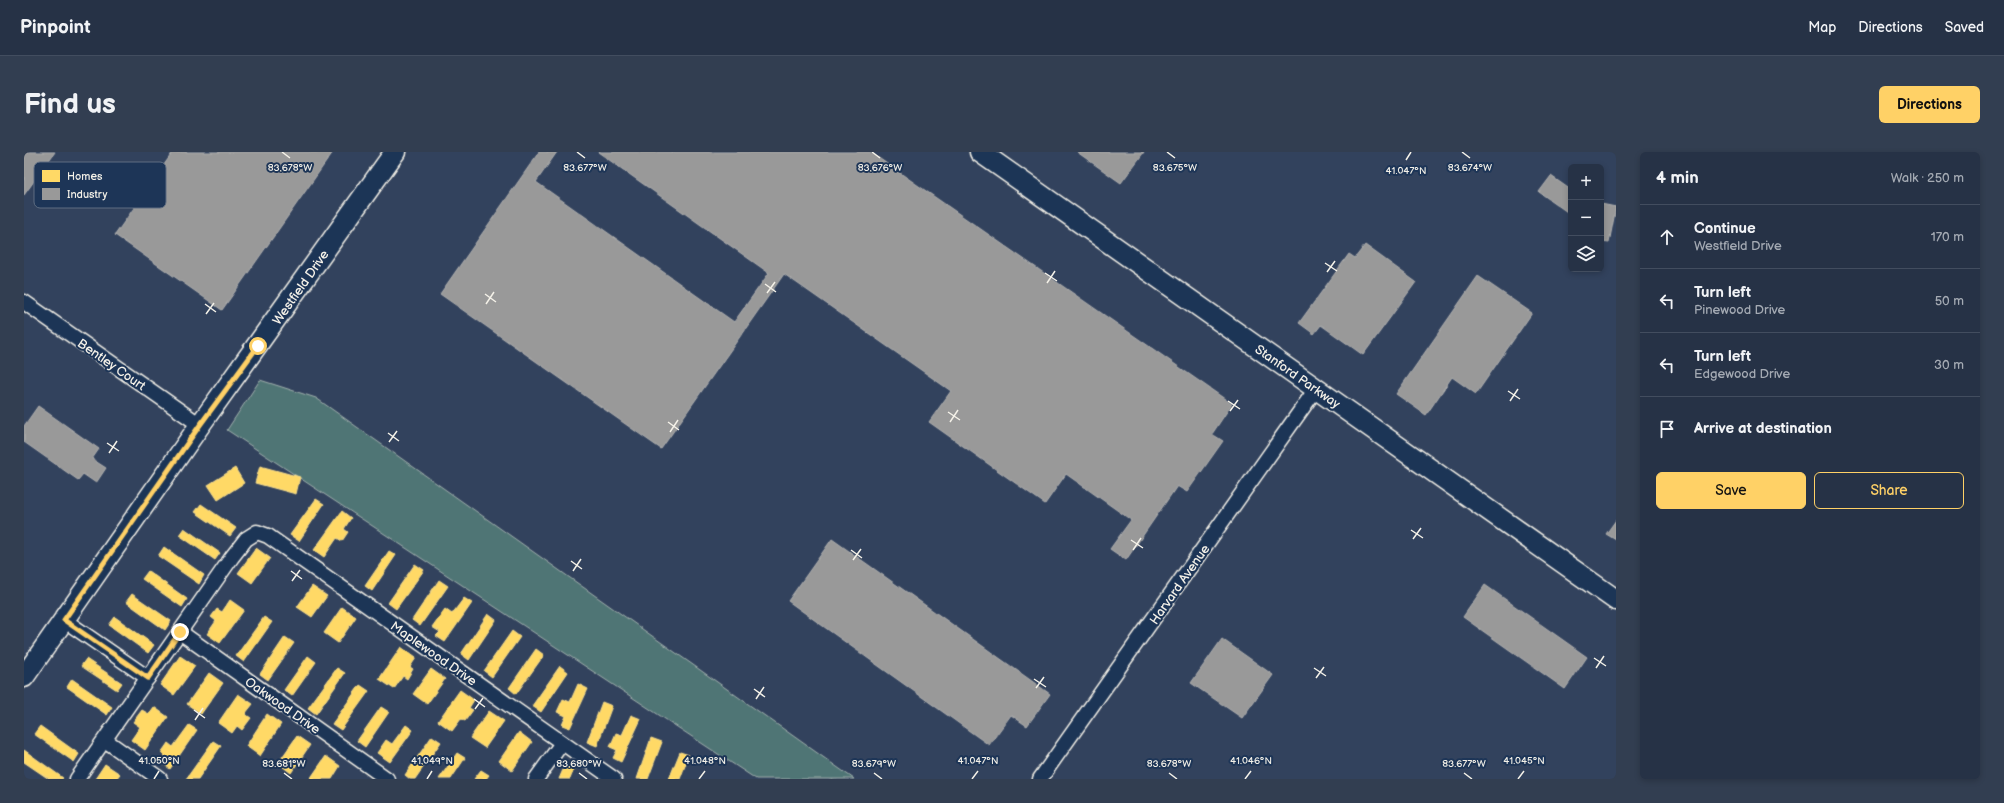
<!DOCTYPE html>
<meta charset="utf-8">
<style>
:root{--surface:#263246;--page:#323e51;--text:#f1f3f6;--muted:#a4aab3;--line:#424d5f;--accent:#ffd166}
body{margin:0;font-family:"Balsamiq Sans",sans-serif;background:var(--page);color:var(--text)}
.controls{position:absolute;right:12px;top:12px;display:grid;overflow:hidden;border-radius:6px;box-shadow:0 2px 6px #0003}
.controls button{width:36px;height:36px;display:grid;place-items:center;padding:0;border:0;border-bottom:1px solid var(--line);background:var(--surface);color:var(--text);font:20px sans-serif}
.stop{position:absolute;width:12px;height:12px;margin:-9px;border:3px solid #ffd166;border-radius:50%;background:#fff}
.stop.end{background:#ffd166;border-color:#fff;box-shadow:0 1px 4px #0008}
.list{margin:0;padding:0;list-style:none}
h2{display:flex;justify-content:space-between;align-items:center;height:52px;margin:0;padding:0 16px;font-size:17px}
h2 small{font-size:13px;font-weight:400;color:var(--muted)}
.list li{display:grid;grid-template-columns:26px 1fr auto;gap:12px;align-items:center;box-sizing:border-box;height:64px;padding:0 16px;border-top:1px solid var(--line)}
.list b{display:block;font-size:15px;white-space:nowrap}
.list p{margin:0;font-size:13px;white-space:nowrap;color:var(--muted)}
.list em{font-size:13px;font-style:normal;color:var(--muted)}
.actions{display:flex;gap:8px;padding:12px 16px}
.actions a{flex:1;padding:9px 0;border:1px solid var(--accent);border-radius:6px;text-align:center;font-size:14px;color:var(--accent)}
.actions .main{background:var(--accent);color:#111}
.icon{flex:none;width:22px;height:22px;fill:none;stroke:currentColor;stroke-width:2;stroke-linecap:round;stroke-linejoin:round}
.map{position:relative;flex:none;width:1592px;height:627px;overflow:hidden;border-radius:6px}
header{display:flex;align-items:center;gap:24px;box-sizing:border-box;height:56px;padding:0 20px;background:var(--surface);border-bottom:1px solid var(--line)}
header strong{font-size:19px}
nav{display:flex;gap:22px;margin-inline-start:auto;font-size:14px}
.intro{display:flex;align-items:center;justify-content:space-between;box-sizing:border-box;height:96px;padding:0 24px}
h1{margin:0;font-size:28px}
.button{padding:10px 18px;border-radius:6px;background:var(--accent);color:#111;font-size:14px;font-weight:700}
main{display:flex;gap:24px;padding:0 24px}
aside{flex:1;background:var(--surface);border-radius:6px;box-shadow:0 2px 6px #0003}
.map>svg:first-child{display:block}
.green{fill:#507475;stroke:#a2b2ae}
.homes{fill:#ffd966;stroke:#fce08d}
.industry{fill:#999;stroke:#b4b3b1}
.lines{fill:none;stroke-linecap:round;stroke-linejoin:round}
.street-casing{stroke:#f4f1e8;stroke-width:17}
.secondary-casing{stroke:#f4f1e8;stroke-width:23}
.street{stroke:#1d3557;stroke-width:14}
.secondary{stroke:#1d3557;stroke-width:20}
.route{stroke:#ffd166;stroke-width:5}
.ticks{fill:none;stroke:#f4f1e8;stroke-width:1.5}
.labels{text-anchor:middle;stroke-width:4;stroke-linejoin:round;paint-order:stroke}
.street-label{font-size:13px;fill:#f4f1e8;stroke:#1d3557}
.key{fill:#1d3557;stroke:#5e6d82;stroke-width:1}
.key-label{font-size:11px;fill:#f4f1e8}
.ticks-label{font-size:10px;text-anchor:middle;fill:#f4f1e8;stroke:#1d3557;stroke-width:4;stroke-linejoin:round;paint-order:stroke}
</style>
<header>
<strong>Pinpoint</strong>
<nav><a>Map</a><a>Directions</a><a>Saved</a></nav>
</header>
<div class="intro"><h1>Find us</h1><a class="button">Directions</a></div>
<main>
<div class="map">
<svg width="1592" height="627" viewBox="0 0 1592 627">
<rect width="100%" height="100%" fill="#32425d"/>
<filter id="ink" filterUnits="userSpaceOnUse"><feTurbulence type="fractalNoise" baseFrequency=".025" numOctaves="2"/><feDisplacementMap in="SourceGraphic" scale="8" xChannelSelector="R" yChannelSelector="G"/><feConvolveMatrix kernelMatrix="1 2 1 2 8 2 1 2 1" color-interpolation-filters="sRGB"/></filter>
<g filter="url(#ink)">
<polygon class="green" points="236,228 292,246 830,627 732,627 203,278"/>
<g class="homes">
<polygon points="236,314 276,325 272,342 231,331"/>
<polygon points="211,316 220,331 194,348 184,333"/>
<polygon points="292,347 300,352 275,389 266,383"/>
<polygon points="177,352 212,376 206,384 171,360"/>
<polygon points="318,359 327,366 320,377 324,380 318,389 313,386 300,405 290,398"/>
<polygon points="160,376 196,401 191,408 155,383"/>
<polygon points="140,395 180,423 175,432 134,404"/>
<polygon points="232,396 246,406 228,431 214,421"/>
<polygon points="365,399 372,403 348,439 341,434"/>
<polygon points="391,412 400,418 372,457 364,451"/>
<polygon points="124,419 163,447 158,455 118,427"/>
<polygon points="415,428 424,434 396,474 388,468"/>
<polygon points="288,434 303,444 288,465 273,455"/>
<polygon points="108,442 147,469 141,478 102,450"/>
<polygon points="440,446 448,451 421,490 412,484 416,480 408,475 421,457 428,462"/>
<polygon points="206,448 220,458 196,491 183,482 192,469 187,465 193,457 198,460"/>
<polygon points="318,455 332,465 314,491 300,481"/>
<polygon points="464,462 472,468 445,508 437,502"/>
<polygon points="91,465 130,493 124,501 85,473"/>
<polygon points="240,465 248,470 220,510 212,504"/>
<polygon points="488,479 496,485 468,525 460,519"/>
<polygon points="261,485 270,491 244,528 236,522"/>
<polygon points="377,495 392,506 386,515 389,517 383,527 379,524 370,537 355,527"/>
<polygon points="512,497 520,503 492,542 485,536"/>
<polygon points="156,504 171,514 150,543 136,533"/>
<polygon points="284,504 292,510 268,544 260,538"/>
<polygon points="62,507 98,531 93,538 57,514"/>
<polygon points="536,514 544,520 517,560 508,554"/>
<polygon points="313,516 321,521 292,562 284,556"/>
<polygon points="407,517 421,527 403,552 389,542"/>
<polygon points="185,521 199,531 177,562 163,552"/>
<polygon points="48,527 88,555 83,563 43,535"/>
<polygon points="554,532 564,537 546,576 538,573 542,564 533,560 539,547 546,550"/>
<polygon points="336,533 345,539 317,578 308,572"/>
<polygon points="436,538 450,548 445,556 449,558 441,569 437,567 428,579 414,569"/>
<polygon points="214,542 229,552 221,562 227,566 218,578 213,574 208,581 194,571"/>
<polygon points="578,550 588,554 573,594 563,590"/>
<polygon points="130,555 144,565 121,598 107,588 116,575 109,570 118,558 125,562"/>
<polygon points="357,555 365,560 341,595 333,589"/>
<polygon points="465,559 480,569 461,596 446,586"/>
<polygon points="243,562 257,572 236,604 222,594"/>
<polygon points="607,563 617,567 597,610 589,606 593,598 586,595 592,581 598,583"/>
<polygon points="165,573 173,578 146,617 138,611 142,605 137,601 144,591 149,595"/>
<polygon points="382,573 389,578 366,610 353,601 362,588 368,592"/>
<polygon points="16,574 55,602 50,610 10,582"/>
<polygon points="495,580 508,590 488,619 475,609"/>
<polygon points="273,584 286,593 267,621 254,611"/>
<polygon points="408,584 417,590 391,627 386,627 381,623"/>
<polygon points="627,586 638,590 624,627 613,627"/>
<polygon points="189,589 197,594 174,627 162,627"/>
<polygon points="0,598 39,626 38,627 25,627 0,610"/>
<polygon points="656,600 665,603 656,627 645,627"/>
<polygon points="433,601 441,606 427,627 415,627"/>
<polygon points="302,604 316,614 308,627 286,627"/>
<polygon points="81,612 96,622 92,627 71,627"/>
<polygon points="541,613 550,617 546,627 535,627"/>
<polygon points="457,618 465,623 462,627 450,627"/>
</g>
<g class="industry">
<polygon points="0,0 31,0 0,43"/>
<polygon points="149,0 309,0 198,158 91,83"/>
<polygon points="515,0 533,0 512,30 710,170 745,121 574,0 846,0 1208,252 1188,282 1199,289 1163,340 1153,334 1102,408 1086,397 1107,368 1042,322 1021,352 905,270 927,239 760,122 637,297 416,142"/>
<polygon points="1053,0 1120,0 1097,31"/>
<polygon points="1527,24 1547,38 1546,62 1515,40"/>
<polygon points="1577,52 1592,55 1585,91 1577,90"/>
<polygon points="1341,93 1392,130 1339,203 1297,173 1290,182 1275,171 1325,102 1331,106"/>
<polygon points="1454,124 1508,161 1452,242 1428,225 1402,263 1372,242"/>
<polygon points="14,254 75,297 68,307 82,316 72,331 59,322 54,328 0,290 0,274"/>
<polygon points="1592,368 1592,388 1582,382"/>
<polygon points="808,387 1026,542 1003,574 987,563 965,593 764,449"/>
<polygon points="1461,433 1563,505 1541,537 1439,465"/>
<polygon points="1198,487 1249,523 1218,566 1167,531"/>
</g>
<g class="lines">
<defs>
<g id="street">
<polyline points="0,150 176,273"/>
<polyline points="40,468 124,526"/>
<polyline points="156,480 363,627"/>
<polyline points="81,588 136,627"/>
<polyline points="53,627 208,405 222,387 233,380 244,384 590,627"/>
<polyline points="512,627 538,591"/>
<polyline points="1016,627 1292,237"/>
</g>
<g id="secondary">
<polyline points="956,0 1592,448"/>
<polyline points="0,525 176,273 371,0"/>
</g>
</defs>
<use href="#street" class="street-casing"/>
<use href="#secondary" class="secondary-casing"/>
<use href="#street" class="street"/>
<use href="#secondary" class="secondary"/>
</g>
</g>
<g class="lines" filter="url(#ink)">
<polyline class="route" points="156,480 124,526 40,468 176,273 234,194"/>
</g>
<path class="ticks" d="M258 0 266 6M553 0 561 6M848 0 856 6M1143 0 1151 6M1438 0 1446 6M1382 8 1387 0M1301 111 1313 119M1303 120 1311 109M1021 121 1033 129M1023 131 1031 119M741 132 752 140M743 141 751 130M461 142 472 150M181 152 192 160M462 152 470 140M182 162 190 151M1484 239 1496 247M1204 249 1216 257M1486 249 1494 237M1206 259 1214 248M924 260 936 268M644 270 655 278M926 270 934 258M646 280 654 268M364 281 375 289M365 290 373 279M83 291 95 299M85 301 93 289M1387 378 1399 386M1389 387 1397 376M1107 388 1119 396M827 398 838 406M1109 398 1117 386M829 408 837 397M547 409 558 417M267 419 278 427M549 419 557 407M268 429 276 418M1570 506 1582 514M1290 516 1302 524M1572 516 1580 504M1292 526 1300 515M1010 527 1022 535M1012 536 1020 525M730 537 741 545M450 547 461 555M732 547 740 535M451 557 459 546M170 558 181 566M171 568 179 556M260 621 268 627M555 621 563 627M850 621 858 627M1145 621 1153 627M1440 621 1448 627M130 627 135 619M403 627 408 619M675 627 681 619M948 627 954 619M1221 627 1227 619M1494 627 1500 619"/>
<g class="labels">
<g class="street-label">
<text transform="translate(276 135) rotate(-55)" y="5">Westfield Drive</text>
<text transform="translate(88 212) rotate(35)" y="5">Bentley Court</text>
<text transform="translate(1274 224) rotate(35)" y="5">Stanford Parkway</text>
<text transform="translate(1155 432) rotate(-55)" y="5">Harvard Avenue</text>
<text transform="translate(410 501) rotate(35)" y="5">Maplewood Drive</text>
<text transform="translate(259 553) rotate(35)" y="5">Oakwood Drive</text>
</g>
</g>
<rect x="10" y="10" width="132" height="46" rx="6" class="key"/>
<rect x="18" y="18" width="18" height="12" fill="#ffd966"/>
<rect x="18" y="36" width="18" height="12" fill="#999"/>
<g class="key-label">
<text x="43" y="28">Homes</text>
<text x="43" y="46">Industry</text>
</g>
<g class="ticks-label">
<text x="561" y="19">83.677°W</text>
<text x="856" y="19">83.676°W</text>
<text x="1151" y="19">83.675°W</text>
<text x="266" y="19">83.678°W</text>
<text x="1446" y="19">83.674°W</text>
<text x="1382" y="22">41.047°N</text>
<text x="135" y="612">41.050°N</text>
<text x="408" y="612">41.049°N</text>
<text x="681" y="612">41.048°N</text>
<text x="954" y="612">41.047°N</text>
<text x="1227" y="612">41.046°N</text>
<text x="1500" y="612">41.045°N</text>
<text x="260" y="615">83.681°W</text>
<text x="555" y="615">83.680°W</text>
<text x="850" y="615">83.679°W</text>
<text x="1145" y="615">83.678°W</text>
<text x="1440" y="615">83.677°W</text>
</g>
</svg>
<div class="controls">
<button>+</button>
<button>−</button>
<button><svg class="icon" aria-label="layers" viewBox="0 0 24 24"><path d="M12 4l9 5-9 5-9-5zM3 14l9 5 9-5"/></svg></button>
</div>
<div class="stop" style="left:234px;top:194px"></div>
<div class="stop end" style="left:156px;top:480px"></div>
</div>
<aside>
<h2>4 min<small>Walk · 250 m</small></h2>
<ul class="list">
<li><svg class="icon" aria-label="ahead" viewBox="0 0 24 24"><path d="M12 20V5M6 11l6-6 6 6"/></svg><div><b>Continue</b><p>Westfield Drive</p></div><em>170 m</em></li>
<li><svg class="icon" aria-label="left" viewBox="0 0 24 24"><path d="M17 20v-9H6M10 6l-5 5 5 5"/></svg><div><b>Turn left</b><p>Pinewood Drive</p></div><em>50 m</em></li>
<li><svg class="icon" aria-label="left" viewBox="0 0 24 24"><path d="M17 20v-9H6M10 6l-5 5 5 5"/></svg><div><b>Turn left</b><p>Edgewood Drive</p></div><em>30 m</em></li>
<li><svg class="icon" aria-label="arrive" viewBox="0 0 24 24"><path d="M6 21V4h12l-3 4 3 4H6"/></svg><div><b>Arrive at destination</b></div></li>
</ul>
<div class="actions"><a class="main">Save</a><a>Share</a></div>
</aside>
</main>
